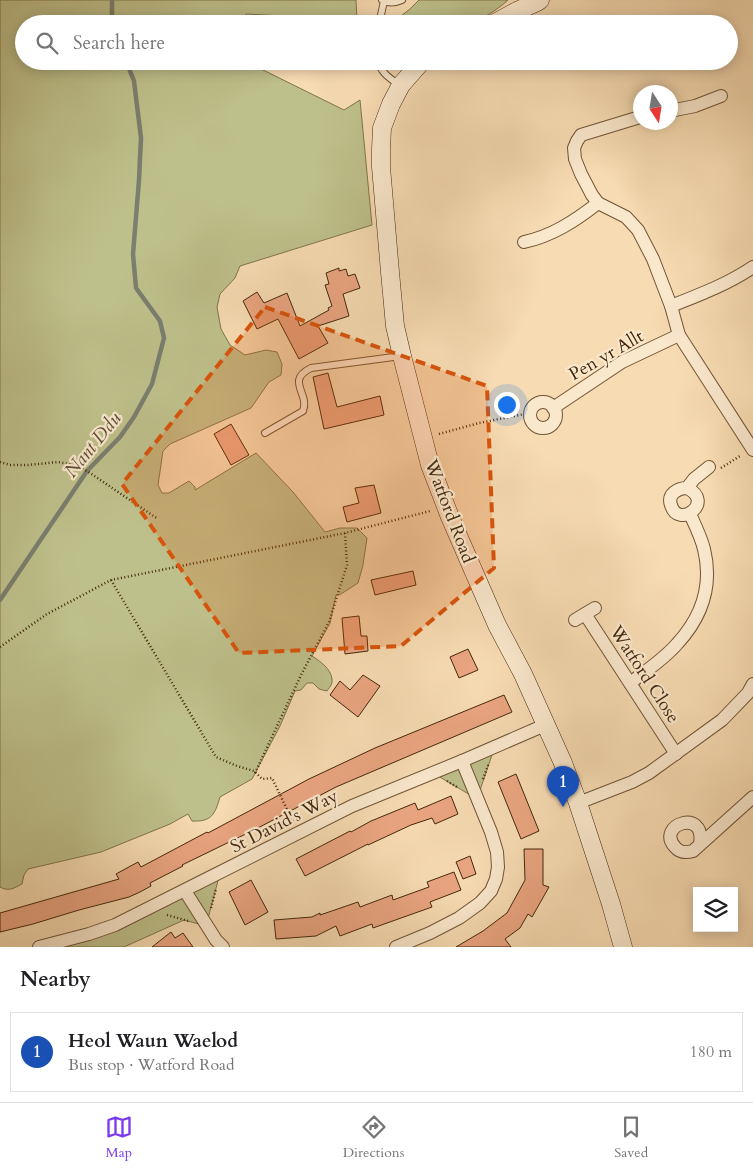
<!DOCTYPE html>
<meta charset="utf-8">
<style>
:root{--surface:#fff;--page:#f2f2f2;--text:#202124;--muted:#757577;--line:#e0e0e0;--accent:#7c3aed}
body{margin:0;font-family:Cardo,serif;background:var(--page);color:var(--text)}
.controls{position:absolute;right:15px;bottom:15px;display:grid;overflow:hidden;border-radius:0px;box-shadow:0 2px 12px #0003}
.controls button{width:45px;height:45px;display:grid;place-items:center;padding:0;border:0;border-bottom:1px solid var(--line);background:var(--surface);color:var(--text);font:25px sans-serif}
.compass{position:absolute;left:633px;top:85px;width:45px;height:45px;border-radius:50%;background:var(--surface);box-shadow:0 2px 12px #0003;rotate:168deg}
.you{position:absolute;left:506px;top:404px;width:18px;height:18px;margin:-12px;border:4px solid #fff;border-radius:50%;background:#1a73e8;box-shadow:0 0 0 8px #1a73e833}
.badge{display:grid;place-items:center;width:32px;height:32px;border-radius:50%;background:var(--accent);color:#fff;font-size:16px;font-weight:700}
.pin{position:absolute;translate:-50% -41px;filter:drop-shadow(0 1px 2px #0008)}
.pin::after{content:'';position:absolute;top:26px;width:18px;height:15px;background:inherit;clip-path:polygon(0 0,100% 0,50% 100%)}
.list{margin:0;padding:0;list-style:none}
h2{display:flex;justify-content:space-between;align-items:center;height:65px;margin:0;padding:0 20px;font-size:21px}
h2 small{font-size:16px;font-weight:400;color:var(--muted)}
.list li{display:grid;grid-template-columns:32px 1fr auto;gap:15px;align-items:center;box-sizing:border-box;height:80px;margin:0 10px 10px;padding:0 10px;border:1px solid var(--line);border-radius:0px}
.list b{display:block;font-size:19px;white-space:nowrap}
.list p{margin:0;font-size:16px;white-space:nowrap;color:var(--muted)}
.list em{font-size:16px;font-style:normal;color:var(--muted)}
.icon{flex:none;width:28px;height:28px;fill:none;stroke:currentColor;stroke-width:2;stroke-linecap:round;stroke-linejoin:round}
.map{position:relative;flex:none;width:753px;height:947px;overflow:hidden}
.search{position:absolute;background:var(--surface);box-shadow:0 2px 12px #0003;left:15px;right:15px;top:15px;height:55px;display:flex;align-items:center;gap:12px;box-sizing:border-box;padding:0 18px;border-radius:28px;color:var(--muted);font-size:19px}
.sheet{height:155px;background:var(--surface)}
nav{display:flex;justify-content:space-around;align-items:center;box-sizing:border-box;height:70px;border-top:1px solid var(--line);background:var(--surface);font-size:14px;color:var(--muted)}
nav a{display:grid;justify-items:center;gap:2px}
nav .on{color:var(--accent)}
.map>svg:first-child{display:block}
.green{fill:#bec08b;stroke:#81744b}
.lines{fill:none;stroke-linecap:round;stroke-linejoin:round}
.stream{stroke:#7a7f6f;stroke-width:4.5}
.building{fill:#eaa581;stroke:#44270b}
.lane-casing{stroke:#715435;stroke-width:8}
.street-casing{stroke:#715435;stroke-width:14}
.secondary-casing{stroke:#44270b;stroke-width:19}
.path{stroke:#44270b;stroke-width:2.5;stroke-dasharray:1 2.5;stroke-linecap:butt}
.lane{stroke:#fae8cd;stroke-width:6}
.street{stroke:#fae8cd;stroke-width:12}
.secondary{stroke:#fae8cd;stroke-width:18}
.marked{fill:#d8540c;fill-opacity:0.2;stroke:#d8540c;stroke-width:4;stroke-dasharray:10 6;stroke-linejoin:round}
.labels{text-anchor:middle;stroke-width:4.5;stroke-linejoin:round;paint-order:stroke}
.street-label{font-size:18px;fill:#44270b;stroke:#fae8cd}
.water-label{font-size:19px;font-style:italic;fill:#5a4c34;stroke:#fae8cd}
</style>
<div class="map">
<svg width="753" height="947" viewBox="0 0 753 947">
<rect width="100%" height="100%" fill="#f7dbb2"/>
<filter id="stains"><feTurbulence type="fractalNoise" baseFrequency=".004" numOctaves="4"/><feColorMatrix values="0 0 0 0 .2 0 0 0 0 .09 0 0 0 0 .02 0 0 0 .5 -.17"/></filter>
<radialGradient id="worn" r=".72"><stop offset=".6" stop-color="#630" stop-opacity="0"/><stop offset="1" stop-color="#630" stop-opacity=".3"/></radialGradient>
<g class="green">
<path d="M0 0H356L357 20 246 14 241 24H24V61H251L257 67 344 110 360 100 372 225 240 266 235 278 220 294 217 307 221 329 230 345 245 355 266 350 277 352 282 364 281 375 269 382 251 408 170 444 163 451 158 485 162 493H169L189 481 195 487V490L256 453 293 492 325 532 340 528H357L367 538 363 565 358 583 341 594 336 595 330 623 312 656C320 661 331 669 332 679 333 684 329 688 327 691L319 689 313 683H307L301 690 295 691 280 726 252 779 220 797C215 814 212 822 192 821L188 814 170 824 101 852 28 869 24 875 22 884C14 888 9 892 0 887Z"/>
<path d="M419 0H508C497 10 484 18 470 24H391L410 9Z"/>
<polygon points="495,746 477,799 433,773"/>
<polygon points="220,873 206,926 184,920 124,947 39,947 89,934"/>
</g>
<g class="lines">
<g class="stream">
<polyline points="112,0 112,24"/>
<polyline points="0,600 87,471 120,437 134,417 152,384 164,338 160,321 136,288 133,254 139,180 141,138 134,81 126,61"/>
</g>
</g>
<g class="building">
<polygon points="339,268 339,271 346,269 348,276 355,274 360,288 343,294 349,316 318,326 328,343 299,359 278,319 257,329 243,301 257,292 264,303 287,293 300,326 329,310 328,308 332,306 325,285 329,284 326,273"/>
<polygon points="328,373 337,407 380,396 384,415 324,429 313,377"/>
<polygon points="231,424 249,455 231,465 214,434"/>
<polygon points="374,485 381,513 347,522 343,507 359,503 355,488"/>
<polygon points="413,571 416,585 375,595 371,580"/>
<polygon points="359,616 361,636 367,636 368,651 345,654 342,618"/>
<polygon points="468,649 478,670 459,678 450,657"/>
<polygon points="363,675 380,686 358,717 330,695 340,681 350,690"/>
<polygon points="504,695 512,712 336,787 254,830 182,865 183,866 150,883 151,886 140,892 129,897 79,910 33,924 0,932 0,913 119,879 116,874 138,862 141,867 207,832 208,833 309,779 375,748"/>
<polygon points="516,774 539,831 521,839 498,782"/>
<polygon points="451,796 458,814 435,824 432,818 411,825 368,845 368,844 305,876 296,859 350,831 351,832 371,821 415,803 418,810"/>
<polygon points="524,849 543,849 543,885 549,887 532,917 528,914 520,928 505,939 511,947 456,947 483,931 507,913 525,880"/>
<polygon points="470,856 476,874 463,879 456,862"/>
<polygon points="454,872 461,890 430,902 432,907 373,928 372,924 340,936 336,926 316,936 276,939 274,920 312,917 320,913 320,915 358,902 360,907 392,895 393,900 429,887 427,882"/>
<polygon points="251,880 268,912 245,925 229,892"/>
<polygon points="171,932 175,938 183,933 193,947 152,947"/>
</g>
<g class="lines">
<defs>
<g id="lane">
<path d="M382 0C389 4 395 3 402 0"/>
<polyline points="379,24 384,1"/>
<path d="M378 61C381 73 390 78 399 85"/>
<path d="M265 433 303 411C310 393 285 381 311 368L401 356"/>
</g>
<g id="street">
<polyline points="670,111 695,106 721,96"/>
<polyline points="640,117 581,135 577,141 574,148 575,159 581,174 592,195 598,203 626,217 638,230 653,259 671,306 679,335 753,450"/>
<path d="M524 242C552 236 575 221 598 203"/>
<path d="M671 306C699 295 728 284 753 267"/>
<circle cx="543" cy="415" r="13"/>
<polyline points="553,408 622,362 679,335"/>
<path d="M687 488C716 502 678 530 671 505 667 494 678 488 687 488L694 479 709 467"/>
<polyline points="585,614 676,754"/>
<polyline points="575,620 595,608"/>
<path d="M630 683C646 671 664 659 677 644 702 617 713 586 704 549 701 537 695 525 690 514"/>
<polyline points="578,803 632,782 649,773 722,720 748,693 753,684"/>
<path d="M700 844C706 807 655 825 675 847 680 853 686 853 693 851L753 797"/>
<polyline points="185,891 216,940 223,947"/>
<polyline points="39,947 89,934 115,925 352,806 462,761 545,725"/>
<polyline points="396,947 430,933 459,918 480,903 491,891 496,879 498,867 497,852 491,832 462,761"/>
</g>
<g id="secondary">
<polyline points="493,24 517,11 537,2 540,0"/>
<polyline points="422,61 401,85 391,104 382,128 381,149 381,167 390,272 395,326 402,356 430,465 450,517 497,625 523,674 563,763 578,803 611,904 623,947"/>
</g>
</defs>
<use href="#lane" class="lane-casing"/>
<use href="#street" class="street-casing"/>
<use href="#secondary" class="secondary-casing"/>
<g class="path">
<polyline points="439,434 479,423 530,413"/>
<polyline points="0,462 10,465 28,465 58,462 73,465 87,471 158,519"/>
<polyline points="721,468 740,456"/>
<polyline points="111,580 216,757 237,766 254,771 262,779 272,778 293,822"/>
<polyline points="0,647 47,614 111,580 345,533 430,511"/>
<polyline points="255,773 302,673 329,622 347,565 345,533"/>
<polyline points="483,779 489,763"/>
<polyline points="447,781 457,787"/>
<polyline points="211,908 216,889"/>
<polyline points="167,915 188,921"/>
</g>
<use href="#lane" class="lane"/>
<use href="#street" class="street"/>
<use href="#secondary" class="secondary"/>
</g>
<path class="marked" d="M265 307 487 386 494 568 401 646 239 653 122 484Z"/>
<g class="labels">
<g class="street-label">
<text transform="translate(606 355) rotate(-30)" y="6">Pen yr Allt</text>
<text transform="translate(450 511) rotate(69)" y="6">Watford Road</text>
<text transform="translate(645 674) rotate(57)" y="6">Watford Close</text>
<text transform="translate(284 821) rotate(-27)" y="6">St David's Way</text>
</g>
<g class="water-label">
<text transform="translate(92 444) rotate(-51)" y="7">Nant Ddu</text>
</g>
</g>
<rect width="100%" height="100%" filter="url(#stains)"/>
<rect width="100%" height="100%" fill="url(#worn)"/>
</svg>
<div class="controls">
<button><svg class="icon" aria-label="layers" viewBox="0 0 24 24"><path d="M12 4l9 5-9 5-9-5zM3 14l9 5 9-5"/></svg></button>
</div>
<svg class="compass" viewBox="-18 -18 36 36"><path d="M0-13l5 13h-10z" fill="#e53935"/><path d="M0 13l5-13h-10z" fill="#757577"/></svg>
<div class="you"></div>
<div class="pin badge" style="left:563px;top:807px;background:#1a4fb4">1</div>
<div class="search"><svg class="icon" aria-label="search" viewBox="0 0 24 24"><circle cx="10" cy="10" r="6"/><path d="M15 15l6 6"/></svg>Search here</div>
</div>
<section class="sheet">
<h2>Nearby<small></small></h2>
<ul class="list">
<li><span class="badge" style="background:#1a4fb4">1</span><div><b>Heol Waun Waelod</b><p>Bus stop · Watford Road</p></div><em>180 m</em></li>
</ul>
</section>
<nav>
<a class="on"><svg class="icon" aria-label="map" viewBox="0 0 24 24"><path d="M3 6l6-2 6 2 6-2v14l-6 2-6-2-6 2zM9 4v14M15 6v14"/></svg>Map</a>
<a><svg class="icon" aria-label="directions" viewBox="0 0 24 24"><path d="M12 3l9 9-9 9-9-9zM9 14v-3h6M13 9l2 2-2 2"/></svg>Directions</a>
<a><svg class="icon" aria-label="saved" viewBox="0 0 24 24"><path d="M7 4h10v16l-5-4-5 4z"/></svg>Saved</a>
</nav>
